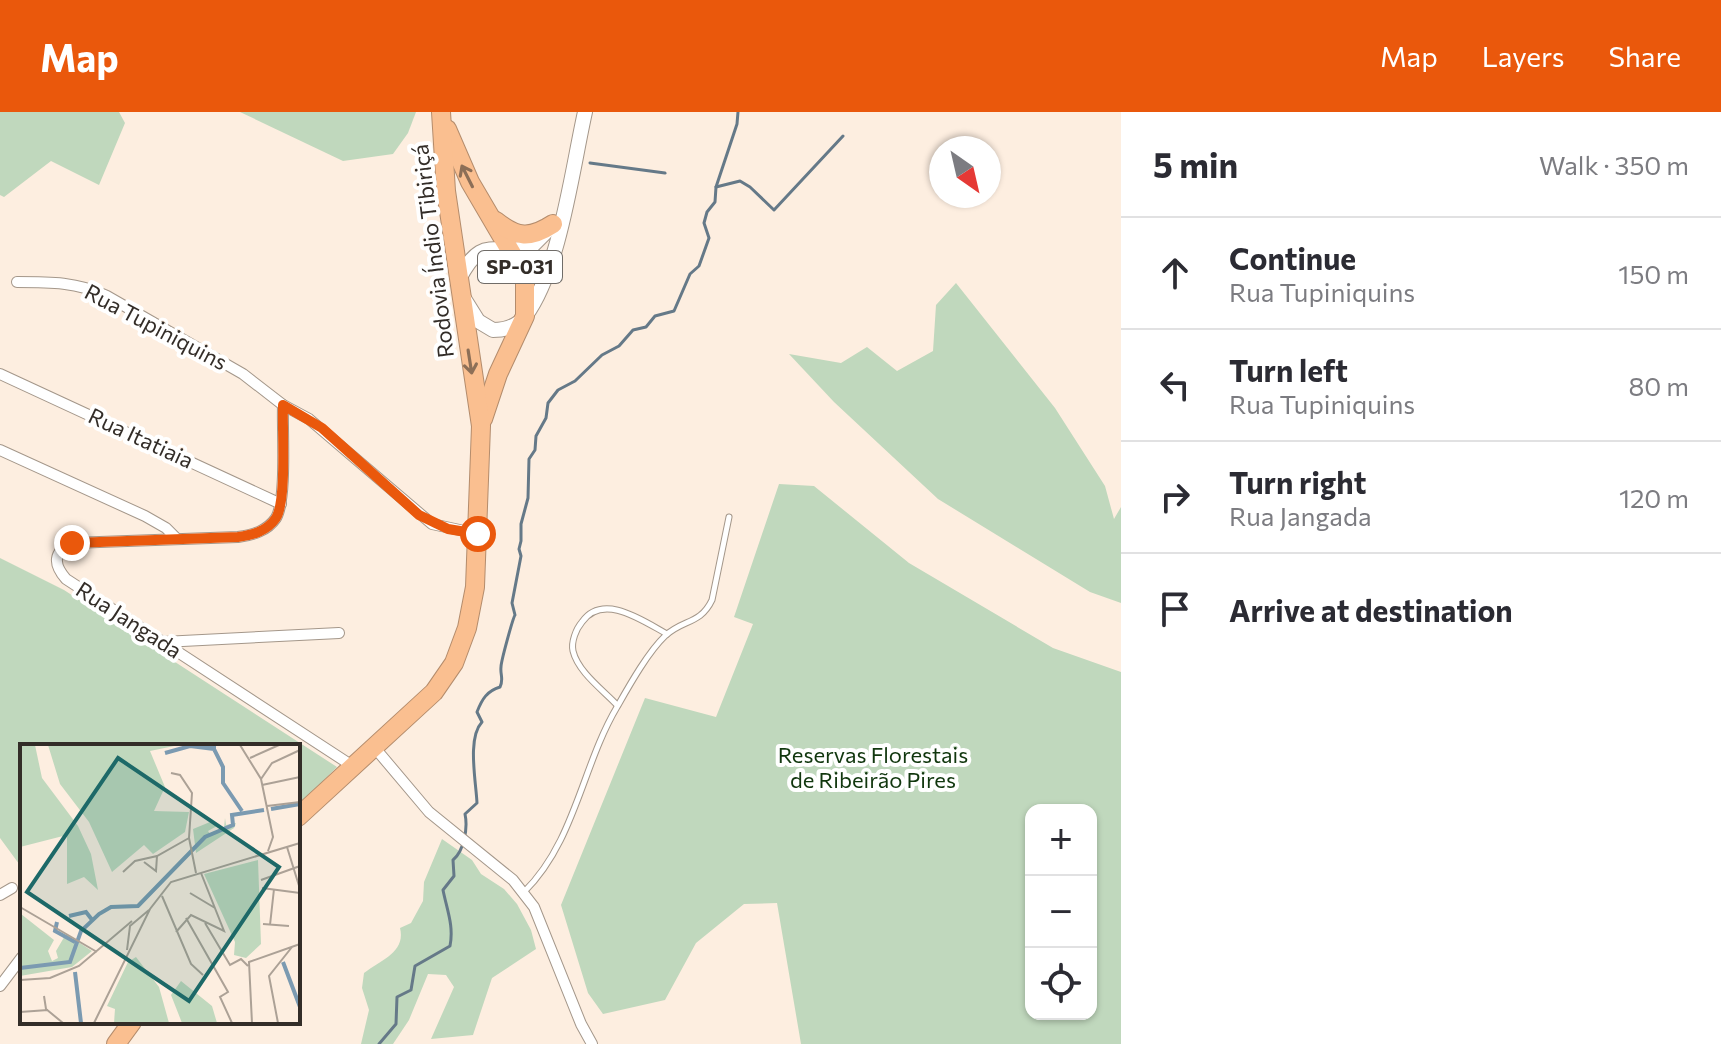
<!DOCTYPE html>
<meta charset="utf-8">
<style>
:root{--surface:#fff;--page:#f2f2f3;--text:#2b2b33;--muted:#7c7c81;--line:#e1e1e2;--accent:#ea580c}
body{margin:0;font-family:Commissioner,sans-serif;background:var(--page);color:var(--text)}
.controls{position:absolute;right:24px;bottom:24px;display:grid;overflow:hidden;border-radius:16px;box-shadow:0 2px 6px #0004}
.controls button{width:72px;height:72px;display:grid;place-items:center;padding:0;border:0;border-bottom:2px solid var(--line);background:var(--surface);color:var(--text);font:40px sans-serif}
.compass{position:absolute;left:929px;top:24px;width:72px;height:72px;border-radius:50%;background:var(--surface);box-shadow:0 2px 6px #0004;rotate:146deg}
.stop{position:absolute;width:24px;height:24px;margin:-18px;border:6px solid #ea580c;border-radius:50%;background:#fff}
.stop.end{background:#ea580c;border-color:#fff;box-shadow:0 2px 8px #0008}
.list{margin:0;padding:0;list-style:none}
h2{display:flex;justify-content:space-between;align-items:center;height:104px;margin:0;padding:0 32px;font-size:34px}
h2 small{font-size:26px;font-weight:400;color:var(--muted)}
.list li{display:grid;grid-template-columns:52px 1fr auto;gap:24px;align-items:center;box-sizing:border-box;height:112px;padding:0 32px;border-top:2px solid var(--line)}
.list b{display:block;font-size:30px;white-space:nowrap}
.list p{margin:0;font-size:26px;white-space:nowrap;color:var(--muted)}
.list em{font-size:26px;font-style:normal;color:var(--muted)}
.icon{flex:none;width:44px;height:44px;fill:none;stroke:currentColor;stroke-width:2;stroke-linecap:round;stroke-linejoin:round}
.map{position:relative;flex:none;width:1121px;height:932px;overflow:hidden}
header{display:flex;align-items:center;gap:48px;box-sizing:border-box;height:112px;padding:0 40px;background:var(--accent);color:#fff}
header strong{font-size:38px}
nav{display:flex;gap:44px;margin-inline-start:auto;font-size:28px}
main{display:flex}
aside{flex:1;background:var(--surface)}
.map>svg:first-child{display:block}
.green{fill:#c0d8bd;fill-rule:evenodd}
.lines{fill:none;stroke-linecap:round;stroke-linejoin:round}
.stream{stroke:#657988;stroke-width:3}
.lane-casing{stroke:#a4978a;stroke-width:7}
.street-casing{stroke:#a4978a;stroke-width:12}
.secondary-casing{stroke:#a4978a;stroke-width:16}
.highway-casing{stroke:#b48c6c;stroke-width:20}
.lane{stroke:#fff;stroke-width:5}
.street{stroke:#fff;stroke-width:10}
.secondary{stroke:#fff;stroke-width:14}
.highway{stroke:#fabf90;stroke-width:18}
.oneway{stroke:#8d6f57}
.route{stroke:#ea580c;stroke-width:10}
.labels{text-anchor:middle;stroke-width:8;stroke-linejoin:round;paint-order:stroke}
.shield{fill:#fff;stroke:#706c68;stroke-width:2}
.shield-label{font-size:20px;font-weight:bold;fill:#332d28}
.street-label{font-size:22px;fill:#332d28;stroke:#fff}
.park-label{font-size:22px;fill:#11370e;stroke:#fff}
.inset-river{fill:none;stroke:#7b9ab1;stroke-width:4}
.inset-road{fill:none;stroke:#aca196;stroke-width:2}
.view{fill:#1d6968;fill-opacity:0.15;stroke:#1d6968;stroke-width:4}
.inset-edge{fill:none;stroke:#332d28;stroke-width:4}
</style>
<header>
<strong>Map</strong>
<nav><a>Map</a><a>Layers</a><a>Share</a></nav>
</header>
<main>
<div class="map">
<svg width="1121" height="932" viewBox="0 0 1121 932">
<rect width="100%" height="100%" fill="#fdeee0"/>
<g class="green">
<polygon points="0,0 119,0 125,11 99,73 51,49 4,85 0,83"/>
<polygon points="240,0 416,0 408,21 393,42 343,49"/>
<polygon points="956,171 1055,296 1105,374 1114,407 1121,395 1121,491 1090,480 938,387 834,290 789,242 841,251 867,235 897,259 933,239 936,193"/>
<path d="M779 372 814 374 909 451 1053 536 1121 560V932H801L777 791 744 792 696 831 665 888 603 902 588 881 561 793 645 586 716 605 753 512 734 505ZM1031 698H1091V902H1031Z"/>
<polygon points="0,446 64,478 337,655 298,694 298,634 22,634 22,756 0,726"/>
<path d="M442 727 472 748 481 762 504 777 517 792 531 818 536 837 492 866 473 923 431 927 454 875 446 863 428 862 409 908 393 932H361L369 898 362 876 364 861C381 848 406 840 400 816L411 811 423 789 424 770Z"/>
</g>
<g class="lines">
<g class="stream">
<polyline points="590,51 665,61"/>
<polyline points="716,75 740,69 750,75 774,98 843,24"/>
<path d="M379 932 396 912 397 885 411 878 415 854 450 834C454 814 447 798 443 778L454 764 453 748C464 739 468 716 465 702L477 691C476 669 467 626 482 610L477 600C482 587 487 579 500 575 504 567 500 563 501 555 501 549 513 506 515 503L512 491 521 444 519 437 521 429V412L528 386 529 347 535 338 536 324 546 306 548 291 558 278 575 269 602 243 619 234 633 218 646 215 655 204 674 199 690 162 699 154 709 126 704 111 707 100 715 90 716 75 737 12 738 0"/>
</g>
<defs>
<g id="lane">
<path d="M617 593C603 578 578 560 573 539 571 530 576 517 582 510 603 480 643 509 667 522"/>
<path d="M524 780C575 730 582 654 617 595 629 574 648 540 665 524 683 507 700 513 712 488L729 405"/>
</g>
<g id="street">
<path d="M17 170C51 170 77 170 107 184L243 262 283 293 309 307 432 412 478 422"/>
<polyline points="0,262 281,392"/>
<path d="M283 293C282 317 287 387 276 406 267 419 253 423 238 425L72 431C53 440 53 452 66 467L354 655"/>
<polyline points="0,338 145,404 166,416 176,426"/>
<polyline points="163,530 339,521"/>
<polyline points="375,636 429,700 513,768 534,795 581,912 592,932"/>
<polyline points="0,783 12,776"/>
<polyline points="0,874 22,845"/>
</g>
<g id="secondary">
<path d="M459 167C483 121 493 145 531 135L550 116"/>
<path d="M463 185 478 209 493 218C506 218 518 214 526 203 560 156 572 58 585 0"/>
</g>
<g id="highway">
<polyline points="447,17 470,70 521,157 525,171 525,204 498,262 483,307"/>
<path d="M496 109C517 126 530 127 553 112"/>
<polyline points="298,705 434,580 454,551 467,516 475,475 481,314 446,79 441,0"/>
<polyline points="116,932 132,910"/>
</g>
</defs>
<use href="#lane" class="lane-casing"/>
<use href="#street" class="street-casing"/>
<use href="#secondary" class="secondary-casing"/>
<use href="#highway" class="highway-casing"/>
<use href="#lane" class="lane"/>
<use href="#street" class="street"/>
<use href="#secondary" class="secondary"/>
<use href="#highway" class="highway"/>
</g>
<defs><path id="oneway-shaft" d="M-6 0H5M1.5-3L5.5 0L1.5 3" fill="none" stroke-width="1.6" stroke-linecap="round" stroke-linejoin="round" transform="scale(2)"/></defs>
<g class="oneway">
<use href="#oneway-shaft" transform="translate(467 64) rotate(-117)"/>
<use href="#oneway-shaft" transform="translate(470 250) rotate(81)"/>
</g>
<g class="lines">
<path class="route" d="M72 431 238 425C253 423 267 419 276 406 287 388 282 317 283 293L322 316 419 403 448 417 478 422"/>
</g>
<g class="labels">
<rect class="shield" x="478" y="139" width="84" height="32" rx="6"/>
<g class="shield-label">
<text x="520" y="162">SP-031</text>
</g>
<g class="street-label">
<text transform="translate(433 139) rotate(-97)" y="8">Rodovia Índio Tibiriçá</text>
<text transform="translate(156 215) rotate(28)" y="8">Rua Tupiniquins</text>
<text transform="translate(141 326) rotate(25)" y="8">Rua Itatiaia</text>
<text transform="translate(129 508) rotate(33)" y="8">Rua Jangada</text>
</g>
<g class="park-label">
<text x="873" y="651">Reservas Florestais<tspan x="873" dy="25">de Ribeirão Pires</tspan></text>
</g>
</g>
<g transform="translate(20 632)">
<rect width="280" height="280" fill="#fdeee0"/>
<path d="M0 1H15L22 34 58 82 71 110 78 146 64 133 47 140V91L0 103ZM28 1H159L130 7 145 43 134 67 169 68 165 88 133 110 124 101 92 128 69 78 40 40ZM205 74 206 81 216 79 214 84 176 109 173 85 190 78 197 82 188 87 191 91 204 84ZM238 116 241 200 226 214 214 211 215 198 184 130ZM1 170 34 196 28 207 32 217 38 214 36 207 46 190 72 207 52 223 0 232ZM116 213 139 243 149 279H94L95 265 87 262 108 218ZM161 237 192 262 197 279H162L151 251Z" fill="#c0d8bd"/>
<path class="inset-river" d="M184 1 194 5 203 23V39L222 67M145 9 170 2 194 5V1M251 65 280 60M49 172 66 168 73 177M37 178 35 187 55 198M263 218 280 263M0 224 50 218 61 187 79 170 91 163 118 162 185 93 213 81 212 71 244 66M55 228 61 279"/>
<path class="inset-road" d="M220 1 241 35 253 93 248 107M230 14 259 1M151 29 160 31 172 49 169 94 176 129M241 35 252 19 280 6M242 41 280 33M247 62 280 58M267 103 280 145M124 118 136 127 137 112M103 128 115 117 137 112 169 94M241 136 280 122M242 144 280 149M170 149 195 164M142 152 171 220 183 231M0 163 77 208M166 174 208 248 200 253 212 279M185 179 210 221 221 215 228 222M243 180 269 182M250 181 254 145M156 188 171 171 204 187 181 129M107 206 110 182 129 166M0 236 30 234 59 222 112 177M24 252 26 265 43 279M0 268 28 266M74 279 130 165 151 138 280 99M232 279 229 218 280 200M258 279 249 232 272 203"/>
<path class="view" d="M98 14 259 123 169 257 7 148Z"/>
<rect width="280" height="280" class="inset-edge"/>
</g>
</svg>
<div class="controls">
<button>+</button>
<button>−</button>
<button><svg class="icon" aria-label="locate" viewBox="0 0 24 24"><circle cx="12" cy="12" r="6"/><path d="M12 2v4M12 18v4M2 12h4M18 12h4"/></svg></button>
</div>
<svg class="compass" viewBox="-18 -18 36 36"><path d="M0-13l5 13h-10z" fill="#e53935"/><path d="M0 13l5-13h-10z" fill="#7c7c81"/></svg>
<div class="stop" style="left:478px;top:422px"></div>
<div class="stop end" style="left:72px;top:431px"></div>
</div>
<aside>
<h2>5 min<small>Walk · 350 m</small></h2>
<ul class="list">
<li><svg class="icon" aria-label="ahead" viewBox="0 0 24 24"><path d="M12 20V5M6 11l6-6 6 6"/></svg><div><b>Continue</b><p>Rua Tupiniquins</p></div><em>150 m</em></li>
<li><svg class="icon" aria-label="left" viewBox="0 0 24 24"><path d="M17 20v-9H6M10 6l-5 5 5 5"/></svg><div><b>Turn left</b><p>Rua Tupiniquins</p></div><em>80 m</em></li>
<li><svg class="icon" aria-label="right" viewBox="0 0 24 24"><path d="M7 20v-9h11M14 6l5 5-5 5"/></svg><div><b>Turn right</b><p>Rua Jangada</p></div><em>120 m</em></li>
<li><svg class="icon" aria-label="arrive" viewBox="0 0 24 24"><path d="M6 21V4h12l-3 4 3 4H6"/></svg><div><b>Arrive at destination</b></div></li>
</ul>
</aside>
</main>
